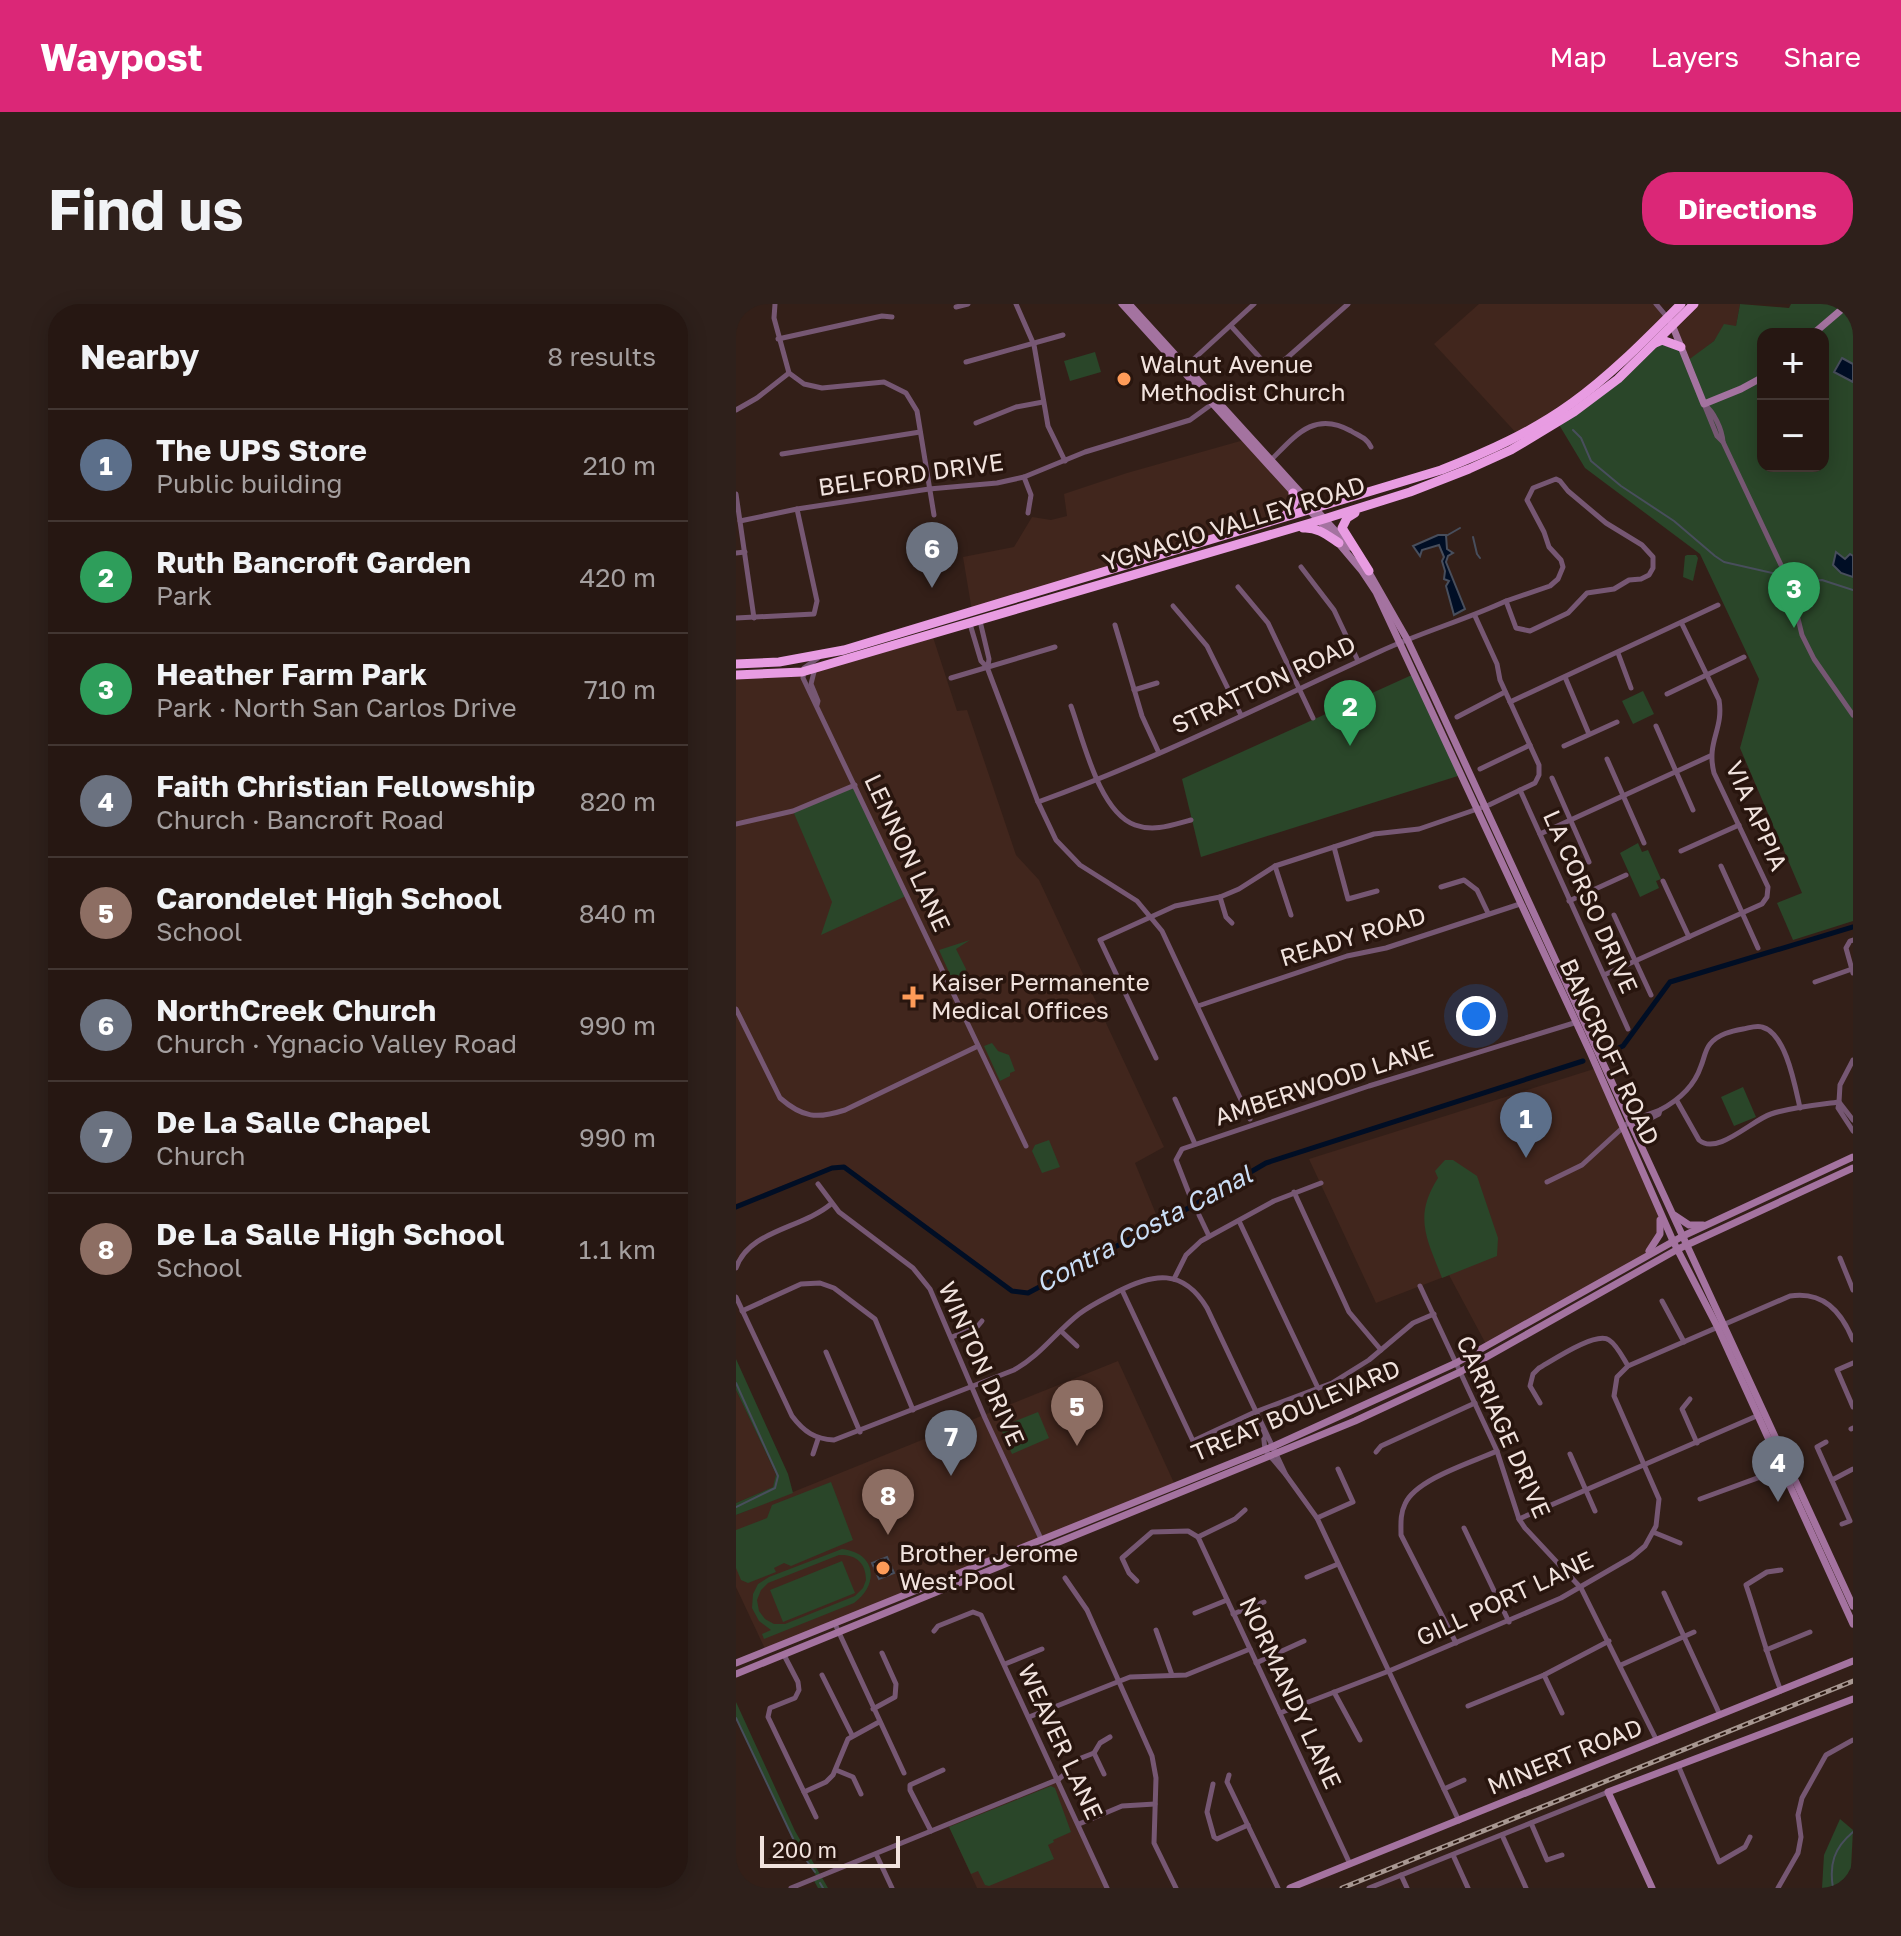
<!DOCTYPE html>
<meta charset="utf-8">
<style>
:root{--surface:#261712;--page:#2e201b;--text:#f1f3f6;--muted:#a49f9f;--line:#423632;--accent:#db2777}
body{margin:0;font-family:"Golos Text",sans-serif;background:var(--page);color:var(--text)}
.controls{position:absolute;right:24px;top:24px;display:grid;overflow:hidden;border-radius:16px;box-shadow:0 4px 20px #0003}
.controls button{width:72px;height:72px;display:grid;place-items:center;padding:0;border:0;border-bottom:2px solid var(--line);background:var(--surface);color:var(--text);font:40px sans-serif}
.scale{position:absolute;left:24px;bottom:20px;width:140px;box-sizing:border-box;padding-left:8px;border:4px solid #f1e3de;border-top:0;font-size:22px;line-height:28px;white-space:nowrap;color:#f1e3de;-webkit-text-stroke:6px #28150e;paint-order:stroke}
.you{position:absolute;left:740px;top:712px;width:28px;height:28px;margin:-20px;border:6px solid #fff;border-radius:50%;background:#1a73e8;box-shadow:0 0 0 12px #1a73e833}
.badge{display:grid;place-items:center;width:52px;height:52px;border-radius:50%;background:var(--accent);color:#fff;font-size:26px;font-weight:700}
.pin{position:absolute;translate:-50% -66px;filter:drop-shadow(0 2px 4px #0008)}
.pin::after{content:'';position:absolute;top:42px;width:28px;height:24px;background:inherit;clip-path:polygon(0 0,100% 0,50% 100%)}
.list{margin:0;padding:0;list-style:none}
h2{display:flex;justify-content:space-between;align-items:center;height:104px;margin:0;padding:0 32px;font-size:34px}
h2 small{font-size:26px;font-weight:400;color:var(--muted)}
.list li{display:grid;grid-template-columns:52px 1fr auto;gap:24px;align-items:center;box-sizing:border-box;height:112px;padding:0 32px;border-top:2px solid var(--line)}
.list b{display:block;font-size:30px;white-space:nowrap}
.list p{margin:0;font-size:26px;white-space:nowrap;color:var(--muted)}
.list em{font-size:26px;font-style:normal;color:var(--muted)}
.map{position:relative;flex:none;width:1117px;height:1584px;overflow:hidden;border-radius:32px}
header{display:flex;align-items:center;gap:48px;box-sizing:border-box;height:112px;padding:0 40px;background:var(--accent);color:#fff}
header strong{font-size:38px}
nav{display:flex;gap:44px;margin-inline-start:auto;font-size:28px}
.intro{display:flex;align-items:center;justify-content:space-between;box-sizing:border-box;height:192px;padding:0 48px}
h1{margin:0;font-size:56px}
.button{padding:20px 36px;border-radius:32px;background:var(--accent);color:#fff;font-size:28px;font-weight:700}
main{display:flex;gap:48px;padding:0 48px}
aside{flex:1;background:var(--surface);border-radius:32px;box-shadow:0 4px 20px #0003}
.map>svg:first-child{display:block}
.built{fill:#41261d}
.green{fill:#2a4629;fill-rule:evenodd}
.water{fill:#000e25;stroke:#484e5c;stroke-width:2}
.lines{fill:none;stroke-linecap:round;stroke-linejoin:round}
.stream{stroke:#484e5c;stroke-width:2}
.canal{stroke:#000e25;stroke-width:5}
.street{stroke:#765773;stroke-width:5}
.secondary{stroke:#a473a0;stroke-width:7}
.highway{stroke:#e89ce2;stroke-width:9}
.rail-casing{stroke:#a79791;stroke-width:5}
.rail{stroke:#28150e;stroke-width:2;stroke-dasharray:6;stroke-linecap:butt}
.poi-dot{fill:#fe9b58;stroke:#28150e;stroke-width:3}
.labels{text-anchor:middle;stroke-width:7;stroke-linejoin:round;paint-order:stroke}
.poi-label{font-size:24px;fill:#f1e3de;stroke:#28150e;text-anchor:start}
.street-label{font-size:24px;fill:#f1e3de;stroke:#28150e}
.water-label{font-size:26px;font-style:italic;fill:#cadef6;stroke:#28150e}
</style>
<header>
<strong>Waypost</strong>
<nav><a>Map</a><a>Layers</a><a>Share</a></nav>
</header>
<div class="intro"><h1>Find us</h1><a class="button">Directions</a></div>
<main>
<aside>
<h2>Nearby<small>8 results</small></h2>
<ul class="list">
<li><span class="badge" style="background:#5c6f8a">1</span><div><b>The UPS Store</b><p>Public building</p></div><em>210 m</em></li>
<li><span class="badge" style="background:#2e9e5b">2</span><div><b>Ruth Bancroft Garden</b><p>Park</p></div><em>420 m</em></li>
<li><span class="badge" style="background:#2e9e5b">3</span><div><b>Heather Farm Park</b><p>Park · North San Carlos Drive</p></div><em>710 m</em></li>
<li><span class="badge" style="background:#6b7280">4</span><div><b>Faith Christian Fellowship</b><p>Church · Bancroft Road</p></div><em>820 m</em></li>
<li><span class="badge" style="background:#8d6e63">5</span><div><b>Carondelet High School</b><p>School</p></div><em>840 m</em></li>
<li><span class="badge" style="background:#6b7280">6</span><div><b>NorthCreek Church</b><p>Church · Ygnacio Valley Road</p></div><em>990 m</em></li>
<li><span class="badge" style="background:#6b7280">7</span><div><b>De La Salle Chapel</b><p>Church</p></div><em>990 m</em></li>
<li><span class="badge" style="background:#8d6e63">8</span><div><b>De La Salle High School</b><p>School</p></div><em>1.1 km</em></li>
</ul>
</aside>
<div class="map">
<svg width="1117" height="1584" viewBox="0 0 1117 1584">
<rect width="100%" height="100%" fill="#331f18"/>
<g class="built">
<polygon points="743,0 920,0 931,13 885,60 783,132 698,40"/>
<polygon points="958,0 1004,0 1000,22 989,22 978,37 951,58 937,21"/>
<polygon points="508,136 557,189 554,207 236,307 227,253 278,243 296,213 315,216 331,212 328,190 391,169"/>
<polygon points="196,330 221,407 231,406 280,551 303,576 428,843 399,859 422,915 338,959 339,963 292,988 276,986 109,862 96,862 0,900 0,371 66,368 67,374 76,385 79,364"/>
<polygon points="861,764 923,905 925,925 908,953 751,1042 713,971 640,999 573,855"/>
<polygon points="382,1057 439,1181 30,1347 0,1283 0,1211"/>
<polygon points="0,1086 40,1170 38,1183 0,1199"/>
<polygon points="323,1475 371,1584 241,1584 212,1520"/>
</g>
<g class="green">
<path d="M1004 0 1053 4 1055 0H1117V617L1057 636 1041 599 1066 589 1004 444 1023 375 964 250 849 164 822 119 838 108 919 39H937L951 57 978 37 988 20 1000 22ZM1027 30H1087V162H1027Z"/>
<polygon points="359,48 365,68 334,77 328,57"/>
<polygon points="951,251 960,251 962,254 957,277 947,273 949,252"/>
<polygon points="678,370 725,471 465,553 446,475"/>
<polygon points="907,387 918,410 897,420 886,397"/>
<polygon points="119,481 170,592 85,631 96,598 57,507"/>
<polygon points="902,539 906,548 912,546 925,575 920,577 923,584 904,593 884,549"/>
<polygon points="234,636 220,645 230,665 229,671 217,677 203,646"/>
<polygon points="256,739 262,747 273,751 279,767 274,769 274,772 264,777 248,742"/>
<polygon points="1007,783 1020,813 998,822 985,793"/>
<polygon points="313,836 324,863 306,869 296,847 299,841"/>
<path d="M709 856H717L741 872 762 934 761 952 706 974C691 935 677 913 702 874L699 867Z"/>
<polygon points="0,1055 52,1170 57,1189 0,1211 0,1199 37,1183 40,1170 0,1086"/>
<polygon points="302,1108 313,1134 276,1150 264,1123"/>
<polygon points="95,1178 117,1236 55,1262 48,1259 38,1264 40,1268 12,1279 5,1276 0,1264 0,1226 31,1214 36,1201"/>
<path d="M106 1245C141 1249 143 1281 118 1299L28 1335 26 1330 35 1326 23 1317 16 1304 17 1290 22 1280 33 1273ZM103 1251C120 1250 130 1259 130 1276L127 1284 119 1292 49 1320H38L29 1315 23 1307 21 1296 25 1286 32 1279Z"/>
<polygon points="106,1257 119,1289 47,1318 34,1286"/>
<polygon points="0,1398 59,1527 92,1584 82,1584 77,1575 81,1573 62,1544 0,1414"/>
<polygon points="315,1482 319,1484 335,1528 317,1536 318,1538 312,1541 318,1555 253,1582 249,1581 242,1567 235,1570 213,1523"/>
<polygon points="1104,1515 1117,1526 1114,1584 1086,1584 1088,1551"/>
</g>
<g class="water">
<polygon points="1106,54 1117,60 1117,78 1098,68"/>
<polygon points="702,231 710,231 711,245 717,249 712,252 710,258 729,305 718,311 710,282 713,277 708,275 709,267 706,257 708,253 703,241 686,246 684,252 677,242"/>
<polygon points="1100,248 1109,255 1114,250 1117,252 1117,273 1105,269 1097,261"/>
<polygon points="151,1253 158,1269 143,1275 136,1259"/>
</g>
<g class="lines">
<g class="stream">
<polyline points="837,126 845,134 855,157 885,182 938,217 979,252 988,258 1045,271"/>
<polyline points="710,232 724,224"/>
<polyline points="737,233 741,250 744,254"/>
<polyline points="1068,277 1086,276 1117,286"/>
<polyline points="0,1079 42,1172 39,1184 0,1203"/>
<polyline points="0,1414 62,1545 79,1568"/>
<polyline points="84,1579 87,1584"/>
<path d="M1097 1584C1093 1560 1098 1544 1117 1528"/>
</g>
<g class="canal">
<polyline points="869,750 887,742 934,678 1117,623"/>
<polyline points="0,903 96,864 108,863 276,987 292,989 460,900 530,859 847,757"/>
</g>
<g class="street">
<polyline points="39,0 38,14 53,69 68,80 86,84 148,78 170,89 181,107 198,211"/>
<polyline points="280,0 298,41 312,122 329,157"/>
<polyline points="920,0 931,13"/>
<polyline points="220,3 232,0"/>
<polyline points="495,22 536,67 612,0"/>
<polyline points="42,35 146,12 156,13"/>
<polyline points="230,58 327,31"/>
<polyline points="449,63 518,0"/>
<path d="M968 100C978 108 986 125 987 138L981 132Z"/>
<polyline points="0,106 21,94 53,69"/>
<polyline points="240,119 280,103 307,98"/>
<polyline points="987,138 1053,278 1066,331 1078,355 1117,411"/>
<polyline points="46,150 184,128"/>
<path d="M534 157C559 132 578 106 615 127 623 132 631 134 635 143"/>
<polyline points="288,173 295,191 292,209"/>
<polygon points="820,175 824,177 832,187 870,219 906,241 917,253 917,264 913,271 905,275 893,276 878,285 851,289 832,309 794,327 780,324 770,297 814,282 822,275 827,263 825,256 813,243 808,228 791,196 797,184"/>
<polyline points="0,190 18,314"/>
<polyline points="4,217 61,205 193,185 261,179 288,173 349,148 454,116 476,100"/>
<polyline points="0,249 9,248"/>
<polyline points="565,263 598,306 622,357"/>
<polyline points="502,283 532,319 577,414"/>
<polyline points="437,302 471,342 505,411"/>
<polyline points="0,314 78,310 81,297 61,205"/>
<polyline points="244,317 253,355 252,362"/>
<polyline points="234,320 245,357 251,363 302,498 320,536 344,561 401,597 426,627 514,815"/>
<polyline points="379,321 406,412 423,449"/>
<polyline points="882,349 895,384"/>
<polyline points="82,354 68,364 67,374 290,842"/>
<polyline points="79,364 75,380 82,397 81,401"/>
<polyline points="829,373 853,430"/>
<polyline points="215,374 319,343"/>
<polyline points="398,386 421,379"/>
<polyline points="931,390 1008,353"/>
<polyline points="774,398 982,301"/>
<path d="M335 402C347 435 363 508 399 521 418 528 436 521 455 516"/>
<polyline points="721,413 769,388"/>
<polyline points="920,422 957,506"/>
<polyline points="828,442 881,418"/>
<polyline points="871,455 908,539"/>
<polyline points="744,465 794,441"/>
<polyline points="816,474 853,558"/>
<polyline points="784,486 892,725"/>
<path d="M302 498C419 456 531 399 645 347 686 328 729 316 770 297"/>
<polyline points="0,520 57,507 119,481"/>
<polyline points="804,530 974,452"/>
<polyline points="598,543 612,595 641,587"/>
<polyline points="945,547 1003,521"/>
<polyline points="539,562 555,611"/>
<polyline points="985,562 1022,644"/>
<polyline points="927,577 953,633"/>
<polyline points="705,583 728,576 741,586 752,609"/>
<polyline points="484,593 490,613 496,619"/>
<polyline points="833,597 890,571"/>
<polyline points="878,611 915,691"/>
<polyline points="1117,636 1114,637 1110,644 1117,669"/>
<path d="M868 671 1026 600 1031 593 1032 583 978 469C970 437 988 426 983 396L946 320"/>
<polyline points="1079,678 1116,665"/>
<polyline points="462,702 611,652 650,644 784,600"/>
<path d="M0 705 44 794C67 814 81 815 109 806L240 743"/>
<polyline points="420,754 364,636 439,602 484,593 503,585 539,562 638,530 683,525 753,501 799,479 803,471 803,461 764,376 761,360 739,312"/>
<polyline points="439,795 459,840"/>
<path d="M941 797 963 836C981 852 1016 816 1035 810 1056 803 1080 801 1103 798L1104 781 1117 756"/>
<path d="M924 806C943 796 958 783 965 762 968 755 969 746 974 740 982 730 996 727 1007 725 1013 724 1020 721 1026 723 1050 729 1059 782 1064 804"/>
<polyline points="1117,816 1103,798 1102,804 1117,827"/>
<polyline points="811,878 846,861 894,817 924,806 923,810 896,824"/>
<polyline points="82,880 103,908 177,964 194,985 249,1114 306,1237"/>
<polyline points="558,888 613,1008 645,1046"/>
<polyline points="454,892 440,856 446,845 633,782 838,719"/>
<polyline points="463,911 473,932"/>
<polyline points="503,917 582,1084"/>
<polyline points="1104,954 1117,986"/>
<path d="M0 964C13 926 65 925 95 900"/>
<polyline points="438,975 450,951 465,937 538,897 585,879"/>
<polyline points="684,982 761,1147 783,1215 789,1224 845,1284 921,1437"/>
<polyline points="386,986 457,1137 519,1108 596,1079 633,1056 677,1019 698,1010"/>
<path d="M0 993 56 1112C68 1128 79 1135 98 1136L278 1066C304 1052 320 1028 343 1010 355 1001 368 995 381 988 417 969 447 964 471 1004L550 1171 529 1146 527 1127"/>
<polyline points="926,997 948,1038"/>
<polyline points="6,1007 65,980 84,979 98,984 139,1015 177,1106"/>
<polyline points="325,1027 341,1042"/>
<polyline points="216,1033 241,1023 246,1017"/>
<polyline points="90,1048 124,1128"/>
<polyline points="1117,1059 1101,1066 1117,1103"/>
<polyline points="954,1095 946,1105 961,1139"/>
<path d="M804 1099 794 1082 797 1070 803 1064C817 1056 860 1027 873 1036 881 1041 887 1054 892 1062"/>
<polyline points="1115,1125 1117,1124"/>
<polyline points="1090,1138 1081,1143 1114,1217 1106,1220"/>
<polyline points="640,1148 645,1142 739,1099"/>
<polyline points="77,1150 82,1135"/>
<polyline points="834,1150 859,1207"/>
<polyline points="550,1171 581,1214 723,1517"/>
<polyline points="1096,1176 1117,1165"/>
<polyline points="964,1195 1046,1165"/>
<polyline points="581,1214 617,1198 602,1165"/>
<polyline points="783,1215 1023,1111"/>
<polyline points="728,1224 773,1318"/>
<polyline points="917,1228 944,1239"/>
<polyline points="462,1233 614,1560"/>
<polyline points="462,1233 499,1215 509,1206"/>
<polyline points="571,1273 602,1260"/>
<polyline points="329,1274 351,1306 416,1452 420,1474 418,1539 440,1584"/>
<polyline points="401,1277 393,1269 386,1254 416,1228 452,1227 462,1233"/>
<polyline points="928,1289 984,1411"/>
<polyline points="459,1309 491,1296"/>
<polyline points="497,1310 528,1298"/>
<polyline points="99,1320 168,1469"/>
<polyline points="420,1326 436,1371"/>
<polyline points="198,1327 202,1322 237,1308 245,1311 371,1584"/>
<path d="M720 1339 665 1231C665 1220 664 1210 669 1200 680 1175 737 1158 761 1147"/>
<polyline points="1030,1346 1074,1328"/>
<polyline points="48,1351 62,1378 63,1386 59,1394 34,1404 32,1413 80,1513"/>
<polyline points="520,1359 568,1337"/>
<polyline points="269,1360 306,1345"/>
<polyline points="885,1361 958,1328"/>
<polyline points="86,1371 116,1431"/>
<polyline points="808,1371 826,1409"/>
<path d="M1045 1387C1031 1352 1022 1316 1010 1281L1031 1268 1045 1266"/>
<polyline points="598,1388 624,1436"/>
<polyline points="732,1402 808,1371 873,1337"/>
<polyline points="137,1405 159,1393 160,1380 146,1349"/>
<path d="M544 1409 653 1367 825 1294 896 1253 909 1242 920 1222 923 1195 878 1092 881 1073 892 1062 1054 992C1087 987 1105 1007 1117 1036"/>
<polyline points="293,1413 394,1373 450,1371 514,1345"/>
<polyline points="358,1449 368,1470"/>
<polyline points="942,1461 983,1558 1009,1543 1014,1533"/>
<polyline points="100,1466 117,1473 125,1490"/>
<polyline points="493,1471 491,1478 542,1584"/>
<polyline points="477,1480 471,1508 478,1533 481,1535 512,1521"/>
<polyline points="708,1485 728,1476"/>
<polyline points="68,1488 90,1478 97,1471 112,1435 143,1418"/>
<polyline points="795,1519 811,1556 826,1551"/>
<polyline points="343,1520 386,1502 419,1500"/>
<polyline points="195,1527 174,1486 174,1481 207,1466"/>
<polyline points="766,1531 790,1584"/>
<polyline points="140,1550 156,1584"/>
<polyline points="717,1551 732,1584"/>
<polyline points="665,1571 671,1584"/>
<polyline points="55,1584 323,1475 330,1469 335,1458 358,1449 364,1439 374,1433"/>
<polyline points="633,1584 872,1488"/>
<polyline points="1042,1584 1062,1549 1065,1533 1062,1511 1066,1494 1090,1451 1117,1436"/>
</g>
<g class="secondary">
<polyline points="386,0 587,221 626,267 640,288 854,748 937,937 982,1024 1117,1320"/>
<polyline points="393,0 614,243"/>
<polyline points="935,18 968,100 1005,85 1027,73"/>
<polyline points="1077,30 1112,0"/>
<polyline points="631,265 671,335 697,390 1117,1302"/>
<polyline points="938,911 953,921 967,921"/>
<polyline points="913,947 924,930 924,916"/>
<polyline points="0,1359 538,1142 720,1059 947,932 1117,853"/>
<polyline points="0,1370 619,1117 724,1068 942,945 1117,864"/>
<polyline points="554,1584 1117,1357"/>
<polyline points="916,1584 872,1488 1117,1395"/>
</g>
<g class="highway">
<polyline points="919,39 926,36 945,43"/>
<polyline points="619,209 611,214 606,224 633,267"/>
<polyline points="550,211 558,199 557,189"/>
<path d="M567 224C582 223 591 231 603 239"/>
<path d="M0 360 43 358 108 346 705 166C751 148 796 128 836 99 876 70 910 35 945 0"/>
<polyline points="0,371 66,368 588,215 674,188 733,165 775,146 838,108 882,75 958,0"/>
</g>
<defs>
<polyline id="rail" points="606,1584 1117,1377"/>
</defs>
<use href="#rail" class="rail-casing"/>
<use href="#rail" class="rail"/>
</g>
<g class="poi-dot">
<circle cx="388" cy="75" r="8"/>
<path d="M173 681h8v8h8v8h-8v8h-8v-8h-8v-8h8z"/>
<circle cx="147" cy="1264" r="8"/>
</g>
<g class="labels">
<g class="poi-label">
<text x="404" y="69">Walnut Avenue<tspan x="404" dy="28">Methodist Church</tspan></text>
<text x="195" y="687">Kaiser Permanente<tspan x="195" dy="28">Medical Offices</tspan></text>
<text x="163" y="1258">Brother Jerome<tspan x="163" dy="28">West Pool</tspan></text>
</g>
<g class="street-label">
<text transform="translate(175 171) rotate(-8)" y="8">BELFORD DRIVE</text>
<text transform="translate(498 220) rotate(-17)" y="8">YGNACIO VALLEY ROAD</text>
<text transform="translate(528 381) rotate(-25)" y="8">STRATTON ROAD</text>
<text transform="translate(1020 512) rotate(66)" y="8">VIA APPIA</text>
<text transform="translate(171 549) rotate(65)" y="8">LENNON LANE</text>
<text transform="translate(854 598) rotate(66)" y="8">LA CORSO DRIVE</text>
<text transform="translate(617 633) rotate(-17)" y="8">READY ROAD</text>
<text transform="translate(873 748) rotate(65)" y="8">BANCROFT ROAD</text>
<text transform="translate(588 779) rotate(-18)" y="8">AMBERWOOD LANE</text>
<text transform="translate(245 1060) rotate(66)" y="8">WINTON DRIVE</text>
<text transform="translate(560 1107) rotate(-23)" y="8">TREAT BOULEVARD</text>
<text transform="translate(767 1123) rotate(66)" y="8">CARRIAGE DRIVE</text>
<text transform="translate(769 1295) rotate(-25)" y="8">GILL PORT LANE</text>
<text transform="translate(554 1389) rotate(65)" y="8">NORMANDY LANE</text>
<text transform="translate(324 1438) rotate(65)" y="8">WEAVER LANE</text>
<text transform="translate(829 1453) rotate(-22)" y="8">MINERT ROAD</text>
</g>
<g class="water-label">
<text transform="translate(408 925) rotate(-28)" y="9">Contra Costa Canal</text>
</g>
</g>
</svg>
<div class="controls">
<button>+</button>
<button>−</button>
</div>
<div class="scale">200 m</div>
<div class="you"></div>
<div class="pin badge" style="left:790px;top:854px;background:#5c6f8a">1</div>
<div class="pin badge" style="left:614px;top:442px;background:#2e9e5b">2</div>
<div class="pin badge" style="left:1058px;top:324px;background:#2e9e5b">3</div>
<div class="pin badge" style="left:1042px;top:1198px;background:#6b7280">4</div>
<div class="pin badge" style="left:341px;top:1142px;background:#8d6e63">5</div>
<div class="pin badge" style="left:196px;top:284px;background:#6b7280">6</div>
<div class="pin badge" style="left:215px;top:1172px;background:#6b7280">7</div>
<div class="pin badge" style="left:152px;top:1231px;background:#8d6e63">8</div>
</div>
</main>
